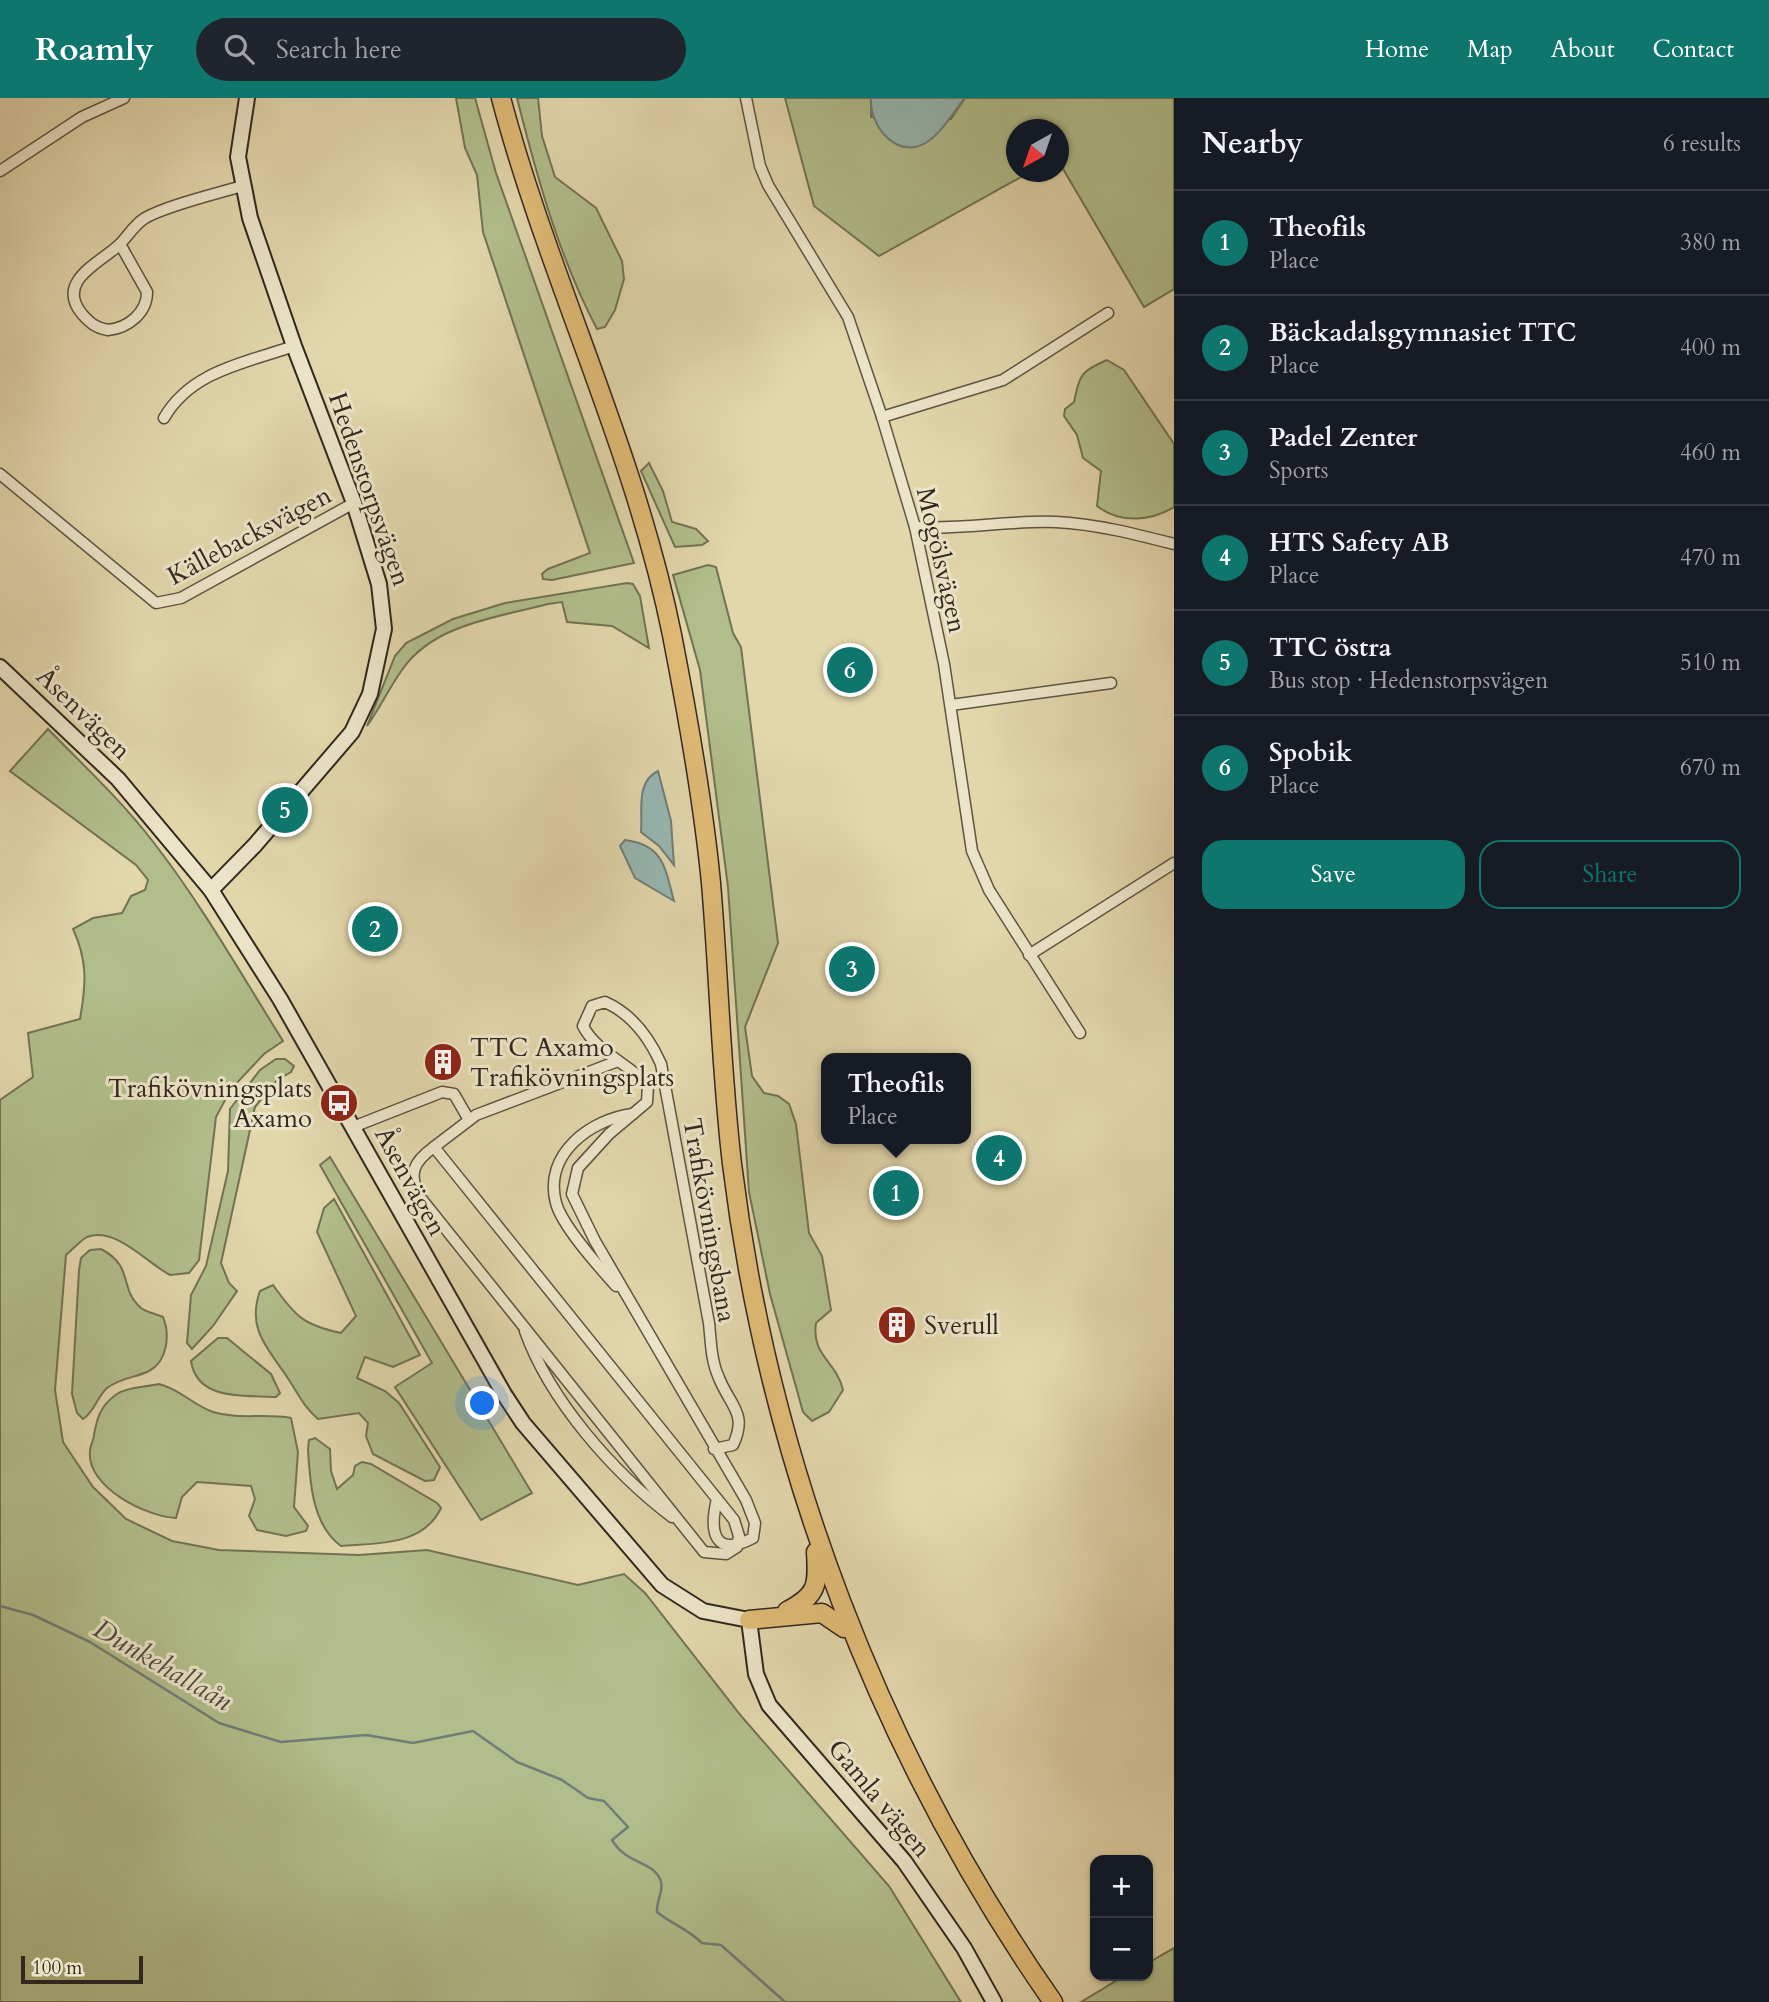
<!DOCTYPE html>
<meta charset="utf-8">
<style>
:root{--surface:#171b24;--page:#20242c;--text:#f1f3f6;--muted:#9ea1a6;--line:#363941;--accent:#0f766e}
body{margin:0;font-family:Cardo,serif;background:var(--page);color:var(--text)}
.controls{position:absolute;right:21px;bottom:21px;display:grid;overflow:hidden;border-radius:14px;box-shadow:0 2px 5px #0004}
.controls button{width:63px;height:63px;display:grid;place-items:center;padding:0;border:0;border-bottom:2px solid var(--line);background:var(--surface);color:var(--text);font:35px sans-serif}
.compass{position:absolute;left:1006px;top:21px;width:63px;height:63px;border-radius:50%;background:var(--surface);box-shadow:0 2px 5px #0004;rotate:220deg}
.scale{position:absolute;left:21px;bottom:18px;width:122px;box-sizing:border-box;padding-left:7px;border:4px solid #32281e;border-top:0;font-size:19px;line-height:24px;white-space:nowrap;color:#32281e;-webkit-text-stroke:5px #ece4c8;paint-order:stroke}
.you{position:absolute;left:483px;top:1306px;width:24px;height:24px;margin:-18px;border:5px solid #fff;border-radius:50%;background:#1a73e8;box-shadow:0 0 0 10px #1a73e833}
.badge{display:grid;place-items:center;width:46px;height:46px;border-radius:50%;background:var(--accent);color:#fff;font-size:23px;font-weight:700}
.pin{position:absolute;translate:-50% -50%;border:4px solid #fff;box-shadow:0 2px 7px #0006}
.popup{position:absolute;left:821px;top:955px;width:150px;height:91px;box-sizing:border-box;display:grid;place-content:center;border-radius:14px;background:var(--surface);filter:drop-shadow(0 2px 5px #0005);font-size:23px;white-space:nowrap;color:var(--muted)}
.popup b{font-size:26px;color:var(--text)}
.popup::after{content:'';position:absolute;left:50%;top:100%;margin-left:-14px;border:14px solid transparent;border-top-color:var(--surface)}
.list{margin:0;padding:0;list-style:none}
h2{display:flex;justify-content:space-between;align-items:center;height:91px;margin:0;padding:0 28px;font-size:30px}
h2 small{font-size:23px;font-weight:400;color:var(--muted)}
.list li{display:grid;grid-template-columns:46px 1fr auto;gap:21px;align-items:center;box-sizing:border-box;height:105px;padding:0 28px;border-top:2px solid var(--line)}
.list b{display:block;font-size:26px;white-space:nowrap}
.list p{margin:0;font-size:23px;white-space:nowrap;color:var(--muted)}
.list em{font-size:23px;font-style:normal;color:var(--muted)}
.actions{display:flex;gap:14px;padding:21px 28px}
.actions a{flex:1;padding:16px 0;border:2px solid var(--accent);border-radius:21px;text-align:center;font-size:24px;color:var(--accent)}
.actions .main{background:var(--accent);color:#fff}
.icon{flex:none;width:38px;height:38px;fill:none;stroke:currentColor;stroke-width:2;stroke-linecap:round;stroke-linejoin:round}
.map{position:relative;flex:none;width:1174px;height:1904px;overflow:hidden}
header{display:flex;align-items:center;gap:42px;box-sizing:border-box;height:98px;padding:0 35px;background:var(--accent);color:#fff}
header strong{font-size:33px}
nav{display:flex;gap:38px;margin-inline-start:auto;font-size:24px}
.search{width:490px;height:63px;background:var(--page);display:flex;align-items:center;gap:18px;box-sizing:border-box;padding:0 24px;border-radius:38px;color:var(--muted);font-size:26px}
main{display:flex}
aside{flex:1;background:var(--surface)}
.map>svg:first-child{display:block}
.green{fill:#b1be8b;stroke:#727354;stroke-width:2}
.water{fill:#97b7b2;stroke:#6f7e77;stroke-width:2}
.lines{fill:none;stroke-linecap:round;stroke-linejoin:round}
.stream{stroke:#6f7e77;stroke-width:2.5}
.street-casing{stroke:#5e5441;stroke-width:13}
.secondary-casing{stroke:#32281e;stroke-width:18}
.highway-casing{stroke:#32281e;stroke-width:21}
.street{stroke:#ece4c8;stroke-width:10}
.secondary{stroke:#ece4c8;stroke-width:14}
.highway{stroke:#e1bb76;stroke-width:18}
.labels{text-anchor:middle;stroke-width:6;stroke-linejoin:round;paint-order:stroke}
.street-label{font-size:26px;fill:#32281e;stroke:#ece4c8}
.poi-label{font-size:26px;fill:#32281e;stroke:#ece4c8;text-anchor:start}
.water-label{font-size:28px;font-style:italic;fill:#4b4c43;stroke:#ece4c8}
</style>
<header>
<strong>Roamly</strong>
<div class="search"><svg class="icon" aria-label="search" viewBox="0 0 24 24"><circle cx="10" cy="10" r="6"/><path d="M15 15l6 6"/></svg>Search here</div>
<nav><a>Home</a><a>Map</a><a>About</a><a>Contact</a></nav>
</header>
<main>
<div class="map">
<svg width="1174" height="1904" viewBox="0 0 1174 1904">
<rect width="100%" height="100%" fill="#e2d6ab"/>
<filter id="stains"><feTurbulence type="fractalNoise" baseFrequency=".00286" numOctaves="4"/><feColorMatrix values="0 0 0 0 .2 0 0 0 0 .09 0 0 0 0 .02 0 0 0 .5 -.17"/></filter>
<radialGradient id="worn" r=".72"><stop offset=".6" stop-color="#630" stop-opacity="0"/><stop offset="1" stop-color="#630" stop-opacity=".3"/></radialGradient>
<g class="green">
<polygon points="456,0 475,0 496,75 634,465 552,482 543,481 542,476 548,471 590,455 483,134 477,77 465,50"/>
<path d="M517 0H538L542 38 555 79 596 110 622 163 624 181 615 212 605 229 597 231C559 159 537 79 517 0Z"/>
<polygon points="785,0 871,0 871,19 951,21 965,0 1174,0 1174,191 1144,209 1059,64 1058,32 1016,32 1016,74 1030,74 879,158 814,108"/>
<path d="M1107 262 1124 272 1174 346V409C1151 423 1120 426 1097 408L1101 373 1083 360 1077 337 1064 318 1065 311 1074 304C1080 276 1081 273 1107 262Z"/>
<polygon points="649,365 663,393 672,424 696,431 708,443 702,447 675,449 641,373"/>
<path d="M708 467 716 469 733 535 741 549 778 845 745 929 752 978 764 995 778 998 789 1006 796 1026 809 1135 822 1158 831 1212 816 1225C811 1258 837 1264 843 1292L829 1314 812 1323 803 1314 770 1196 749 1094 728 789 700 572 673 477Z"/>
<path d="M627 485 633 486 640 498 649 550 612 528 567 524 562 504 548 506C499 519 433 526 402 572 389 590 380 610 367 628L395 558 406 545 453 521 505 505Z"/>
<path d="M48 631C84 668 122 703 154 745 202 807 241 876 283 943L264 956 231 991 216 1019 199 1162 189 1175 170 1177C147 1165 115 1128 87 1139 80 1143 72 1152 66 1157L55 1292 63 1344 93 1389 126 1421 172 1443 219 1452 359 1457 427 1452 578 1487 624 1476 645 1495 742 1619 889 1788 961 1904H0V1002L33 979 28 935 80 921C86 887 88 863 73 831L93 820 122 815 131 798 145 792 148 782 136 767 10 673Z"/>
<polygon points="276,961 285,961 294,968 291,974 277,982 255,1009 221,1165 229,1185 237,1193 213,1228 192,1251 187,1245 191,1197 206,1168 228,1073 230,1011 260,972"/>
<polygon points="330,1059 532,1395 481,1422 395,1289 432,1265 320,1067"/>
<path d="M334 1101 420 1257 393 1269 365 1259 357 1280 385 1293 399 1305 440 1369 434 1382 425 1383 373 1356 366 1338 368 1325 359 1315 318 1321C304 1309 299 1297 289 1282 269 1251 246 1232 260 1193L273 1187C295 1218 303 1227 341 1235L356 1218 317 1134 324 1110Z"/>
<path d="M101 1151C135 1169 118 1190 141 1210 146 1214 156 1216 163 1219 170 1236 168 1263 149 1273 135 1280 122 1279 107 1290 97 1299 94 1314 83 1321L77 1315 72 1296 79 1172 81 1160 90 1152Z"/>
<path d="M218 1240H227L271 1276 280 1295 276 1299C244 1297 197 1303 191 1263Z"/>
<path d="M159 1286C180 1291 193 1307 213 1314 239 1322 266 1315 291 1320L298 1354 294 1409 308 1428 306 1433 286 1438 257 1432 249 1418 255 1401 251 1388 197 1384 182 1399 176 1420C147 1419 86 1389 90 1353 90 1347 94 1342 94 1337 97 1319 101 1307 117 1296 127 1289 146 1289 159 1286Z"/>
<path d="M315 1340 330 1351 331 1373 337 1391 353 1377 355 1368 362 1364 371 1366 437 1405 441 1410C423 1448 378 1445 341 1448 312 1427 310 1384 308 1351L309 1342Z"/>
<polygon points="1174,1850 1174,1904 1081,1904 1124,1878 1148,1878 1148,1865"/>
</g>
<g class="water">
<path d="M871 0H965C953 14 945 31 930 42 900 65 869 30 871 0Z"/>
<path d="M658 673 671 723 674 767 659 748 641 734C643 714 635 684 658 673Z"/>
<path d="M625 742C664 747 665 770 674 803L635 780 620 748Z"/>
</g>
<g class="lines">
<path class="stream" d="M0 1508 33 1517 90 1544 219 1625 281 1644 366 1637 413 1645 473 1633 517 1664 562 1682 588 1700 604 1703 628 1729 612 1742C626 1766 652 1763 660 1781 665 1791 656 1803 657 1814 673 1827 688 1831 702 1845L721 1847 785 1904"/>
<defs>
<g id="street">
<polyline points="746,0 760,68 768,87 848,219 882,319 915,429 944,566 972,753 989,792 1080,935"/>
<polyline points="0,73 82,19 124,0"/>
<path d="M120 146 147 194C147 215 128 230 108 232 96 230 90 225 82 216 55 183 100 165 119 147 128 138 134 127 145 120 168 107 216 96 242 88"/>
<polyline points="882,319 1003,282 1108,215"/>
<path d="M164 320C191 273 245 265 294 248"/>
<polyline points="0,376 156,505 181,500 354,405"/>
<path d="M915 429C962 432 1009 422 1056 424 1096 426 1135 436 1174 446"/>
<polyline points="951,607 1111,585"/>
<polyline points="1029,857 1174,765"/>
<polyline points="353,1029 442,994 454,996 469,1022"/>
<path d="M434 1049 734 1422 739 1438 737 1449 726 1456 704 1454 420 1099C408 1076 413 1064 434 1049Z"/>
<polyline points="434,1049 476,1017 618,963"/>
<path d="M616 1188C600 1170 562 1128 556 1105 543 1056 591 1021 633 1016"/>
<path d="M525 1233C550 1303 614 1375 672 1419"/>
<path d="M714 1351 733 1347C748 1315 730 1308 719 1280 711 1263 711 1244 709 1225L661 966C649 939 632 916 605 904L592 908 583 928C597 955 628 965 648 987L647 1004 609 1036 578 1070 572 1096 595 1143 746 1402 755 1425 753 1440C714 1460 709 1434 717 1401"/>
</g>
<g id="secondary">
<polyline points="0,569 118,681 211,792 280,901 504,1296 523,1325 662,1487 703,1513 749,1522 756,1576 769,1607 904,1763 964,1850 994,1904"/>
<polyline points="211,792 255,747 352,634 370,596 384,531 379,486 354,405 294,248 250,120 238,59 247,0"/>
</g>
<g id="highway">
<path d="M501 0C549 181 635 352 672 537 688 619 703 702 711 785 719 879 721 973 732 1066 769 1366 880 1656 1053 1904"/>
<path d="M787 1513C818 1497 818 1487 816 1454"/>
<polyline points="749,1522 822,1515 844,1530"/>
</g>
</defs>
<use href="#street" class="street-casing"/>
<use href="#secondary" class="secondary-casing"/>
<use href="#highway" class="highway-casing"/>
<use href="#street" class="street"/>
<use href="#secondary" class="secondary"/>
<use href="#highway" class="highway"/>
</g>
<defs>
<symbol id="building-disc" viewBox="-11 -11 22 22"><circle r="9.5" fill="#8f2418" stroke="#ece4c8"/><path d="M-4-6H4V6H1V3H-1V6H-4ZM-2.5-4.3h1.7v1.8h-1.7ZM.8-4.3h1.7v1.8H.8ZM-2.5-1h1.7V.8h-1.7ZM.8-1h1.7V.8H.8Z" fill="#fff"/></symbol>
<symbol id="bus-disc" viewBox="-11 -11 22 22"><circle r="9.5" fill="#8f2418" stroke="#ece4c8"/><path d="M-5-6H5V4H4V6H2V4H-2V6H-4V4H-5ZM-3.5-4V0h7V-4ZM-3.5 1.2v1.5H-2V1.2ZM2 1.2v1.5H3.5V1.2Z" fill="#fff"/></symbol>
</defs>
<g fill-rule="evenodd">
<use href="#building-disc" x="421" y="942" width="44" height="44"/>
<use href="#bus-disc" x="317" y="983" width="44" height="44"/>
<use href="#building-disc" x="875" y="1205" width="44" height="44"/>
</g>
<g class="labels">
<g class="street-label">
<text transform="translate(370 391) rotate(71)" y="9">Hedenstorpsvägen</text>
<text transform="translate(249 437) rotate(-28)" y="9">Källebacksvägen</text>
<text transform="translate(942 462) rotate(77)" y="9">Mogölsvägen</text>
<text transform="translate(84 615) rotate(44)" y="9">Åsenvägen</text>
<text transform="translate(411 1083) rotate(61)" y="9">Åsenvägen</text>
<text transform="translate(710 1122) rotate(80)" y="9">Trafikövningsbana</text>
<text transform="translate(880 1700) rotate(50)" y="9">Gamla vägen</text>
</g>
<g class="poi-label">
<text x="470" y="958">TTC Axamo<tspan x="470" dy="30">Trafikövningsplats</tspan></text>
<text x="312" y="999" text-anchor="end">Trafikövningsplats<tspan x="312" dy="30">Axamo</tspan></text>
<text x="924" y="1236">Sverull</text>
</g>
<g class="water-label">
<text transform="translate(163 1566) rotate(30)" y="10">Dunkehallaån</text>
</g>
</g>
<rect width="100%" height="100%" filter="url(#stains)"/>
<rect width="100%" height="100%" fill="url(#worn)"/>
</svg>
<div class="controls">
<button>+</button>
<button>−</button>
</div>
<svg class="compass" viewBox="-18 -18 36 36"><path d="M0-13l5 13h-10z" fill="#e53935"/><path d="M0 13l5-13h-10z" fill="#9ea1a6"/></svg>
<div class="scale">100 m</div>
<div class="you"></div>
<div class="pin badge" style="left:896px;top:1095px">1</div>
<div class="popup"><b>Theofils</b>Place</div>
<div class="pin badge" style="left:375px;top:831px">2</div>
<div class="pin badge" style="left:852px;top:871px">3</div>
<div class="pin badge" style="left:999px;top:1060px">4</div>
<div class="pin badge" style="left:285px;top:712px">5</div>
<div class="pin badge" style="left:850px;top:572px">6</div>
</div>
<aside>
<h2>Nearby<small>6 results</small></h2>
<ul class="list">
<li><span class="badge">1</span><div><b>Theofils</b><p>Place</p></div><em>380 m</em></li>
<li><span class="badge">2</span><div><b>Bäckadalsgymnasiet TTC</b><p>Place</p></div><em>400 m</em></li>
<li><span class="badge">3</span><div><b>Padel Zenter</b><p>Sports</p></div><em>460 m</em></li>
<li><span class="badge">4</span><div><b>HTS Safety AB</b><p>Place</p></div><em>470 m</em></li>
<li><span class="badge">5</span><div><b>TTC östra</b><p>Bus stop · Hedenstorpsvägen</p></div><em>510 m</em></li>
<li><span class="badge">6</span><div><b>Spobik</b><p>Place</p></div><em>670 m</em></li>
</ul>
<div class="actions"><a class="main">Save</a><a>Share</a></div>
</aside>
</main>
